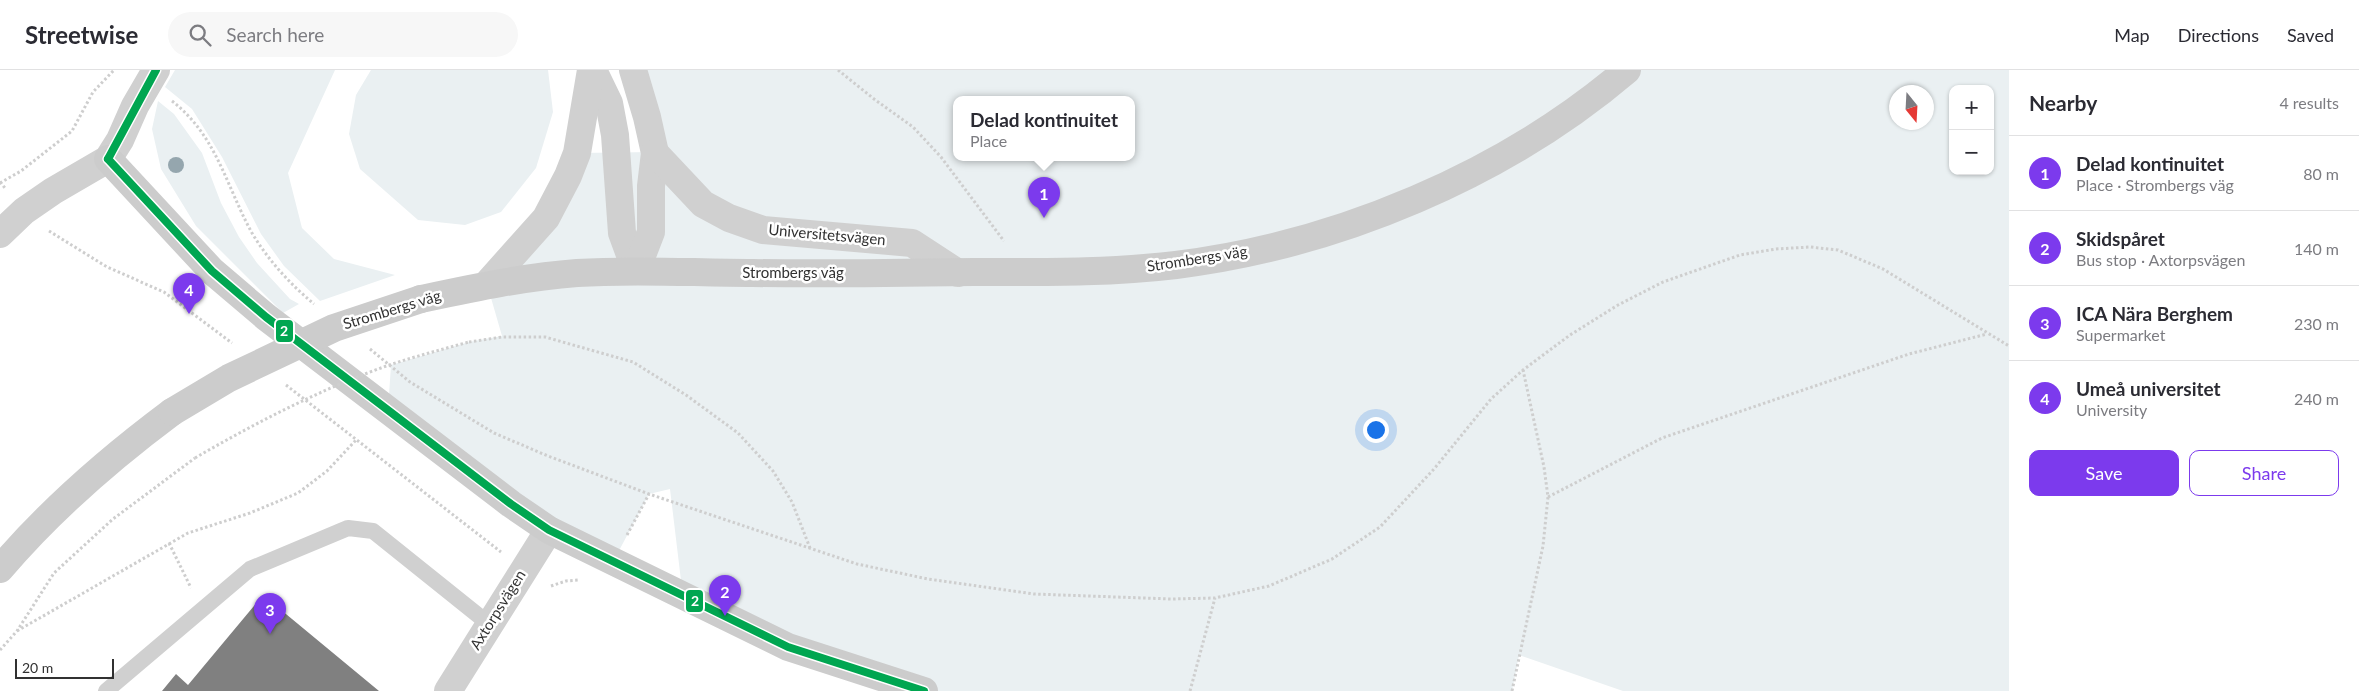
<!DOCTYPE html>
<meta charset="utf-8">
<style>
:root{--surface:#fff;--page:#f7f7f7;--text:#2b2b33;--muted:#7c7c81;--line:#e1e1e2;--accent:#7c3aed}
body{margin:0;font-family:Lato,sans-serif;background:var(--page);color:var(--text)}
.controls{position:absolute;right:15px;top:15px;display:grid;overflow:hidden;border-radius:10px;box-shadow:0 1px 4px #0004}
.controls button{width:45px;height:45px;display:grid;place-items:center;padding:0;border:0;border-bottom:1px solid var(--line);background:var(--surface);color:var(--text);font:25px sans-serif}
.compass{position:absolute;left:1889px;top:15px;width:45px;height:45px;border-radius:50%;background:var(--surface);box-shadow:0 1px 4px #0004;rotate:162deg}
.scale{position:absolute;left:15px;bottom:12px;width:99px;box-sizing:border-box;padding-left:5px;border:2px solid #313131;border-top:0;font-size:14px;line-height:18px;white-space:nowrap;color:#313131;-webkit-text-stroke:4px #fff;paint-order:stroke}
.you{position:absolute;left:1375px;top:359px;width:18px;height:18px;margin:-12px;border:4px solid #fff;border-radius:50%;background:#1a73e8;box-shadow:0 0 0 8px #1a73e833}
.badge{display:grid;place-items:center;width:32px;height:32px;border-radius:50%;background:var(--accent);color:#fff;font-size:16px;font-weight:700}
.pin{position:absolute;translate:-50% -41px;filter:drop-shadow(0 1px 2px #0008)}
.pin::after{content:'';position:absolute;top:26px;width:18px;height:15px;background:inherit;clip-path:polygon(0 0,100% 0,50% 100%)}
.popup{position:absolute;left:953px;top:26px;width:182px;height:65px;box-sizing:border-box;display:grid;place-content:center;border-radius:10px;background:var(--surface);filter:drop-shadow(0 1px 4px #0005);font-size:16px;white-space:nowrap;color:var(--muted)}
.popup b{font-size:19px;color:var(--text)}
.popup::after{content:'';position:absolute;left:50%;top:100%;margin-left:-10px;border:10px solid transparent;border-top-color:var(--surface)}
.list{margin:0;padding:0;list-style:none}
h2{display:flex;justify-content:space-between;align-items:center;height:65px;margin:0;padding:0 20px;font-size:21px}
h2 small{font-size:16px;font-weight:400;color:var(--muted)}
.list li{display:grid;grid-template-columns:32px 1fr auto;gap:15px;align-items:center;box-sizing:border-box;height:75px;padding:0 20px;border-top:1px solid var(--line)}
.list b{display:block;font-size:19px;white-space:nowrap}
.list p{margin:0;font-size:16px;white-space:nowrap;color:var(--muted)}
.list em{font-size:16px;font-style:normal;color:var(--muted)}
.actions{display:flex;gap:10px;padding:15px 20px}
.actions a{flex:1;padding:11px 0;border:1px solid var(--accent);border-radius:10px;text-align:center;font-size:18px;color:var(--accent)}
.actions .main{background:var(--accent);color:#fff}
.icon{flex:none;width:28px;height:28px;fill:none;stroke:currentColor;stroke-width:2;stroke-linecap:round;stroke-linejoin:round}
.map{position:relative;flex:none;width:2009px;height:621px;overflow:hidden}
header{display:flex;align-items:center;gap:30px;box-sizing:border-box;height:70px;padding:0 25px;background:var(--surface);border-bottom:1px solid var(--line)}
header strong{font-size:24px}
nav{display:flex;gap:28px;margin-inline-start:auto;font-size:18px}
.search{width:350px;height:45px;background:var(--page);display:flex;align-items:center;gap:12px;box-sizing:border-box;padding:0 18px;border-radius:28px;color:var(--muted);font-size:19px}
main{display:flex}
aside{flex:1;background:var(--surface)}
.map>svg:first-child{display:block}
.green{fill:#eaf0f2;fill-rule:evenodd}
.building{fill:#808080}
.lines{fill:none;stroke-linecap:round;stroke-linejoin:round}
.path{stroke:#cecece;stroke-width:3;stroke-dasharray:2.5 2.5;stroke-linecap:butt}
.lane{stroke:#d0d0d0;stroke-width:16}
.street{stroke:#d0d0d0;stroke-width:28}
.secondary{stroke:#ccc;stroke-width:28}
.path-bridge{stroke:#cecece;stroke-width:3;stroke-dasharray:2.5 2.5;stroke-linecap:butt}
.secondary-bridge{stroke:#ccc;stroke-width:28}
.bus-1-casing{stroke:#fff;stroke-width:11}
.bus-1{stroke:#00a651;stroke-width:8}
.tree{fill:#95a6ae}
.labels{text-anchor:middle;stroke-width:5;stroke-linejoin:round;paint-order:stroke}
.street-label{font-size:15px;fill:#313131;stroke:#fff}
.line-badge{stroke:#fff;stroke-width:2}
.badge-label{font-size:14px;text-anchor:middle;font-weight:bold;fill:#fff}
</style>
<header>
<strong>Streetwise</strong>
<div class="search"><svg class="icon" aria-label="search" viewBox="0 0 24 24"><circle cx="10" cy="10" r="6"/><path d="M15 15l6 6"/></svg>Search here</div>
<nav><a>Map</a><a>Directions</a><a>Saved</a></nav>
</header>
<main>
<div class="map">
<svg width="2009" height="621" viewBox="0 0 2009 621">
<rect width="100%" height="100%" fill="#fff"/>
<g class="green">
<polygon points="175,0 335,0 288,103 302,158 334,189 395,205 320,231 284,196 261,164 222,87 192,39 165,17"/>
<polygon points="371,0 548,0 553,42 536,98 501,142 465,155 418,150 360,99 349,64 356,25"/>
<path d="M633 0H2009V621H1623L1519 585 1512 621H924L683 527 670 419 649 424 613 492 388 340 391 295 469 272 502 266 487 214 577 83 655 82ZM1953 19H1990V101H1953ZM1896 22H1926V52H1896ZM956 29H1132V87H956Z"/>
<polygon points="158,31 174,44 202,83 221,133 239,167 257,193 290,229 299,234 283,243 196,156 161,99 152,59"/>
</g>
<polygon class="building" points="263,525 379,621 162,621 176,604 188,615"/>
<g class="lines">
<g class="path">
<polyline points="838,0 874,29 913,57 941,87 1004,171"/>
<path d="M172 31C217 66 226 116 252 163 268 190 290 214 314 234"/>
<polyline points="0,112 5,118"/>
<polyline points="0,113 21,101 72,61 93,22 114,0"/>
<polyline points="49,161 107,197 164,222 232,273"/>
<polyline points="469,272 502,267 545,267 633,292 686,325 738,363 773,401 792,432 810,478"/>
<polyline points="370,279 410,312 494,363 548,386 649,424 857,494 928,509 1034,524 1171,529 1215,528 1269,516 1332,489 1380,457 1434,399 1491,329 1523,300 1570,265 1618,235 1663,212 1740,185 1776,179 1810,177 1838,180 1883,199 2009,276"/>
<polyline points="286,315 501,482"/>
<polyline points="1548,427 1662,368 1909,284 1987,264"/>
<polyline points="627,465 649,424"/>
<polyline points="169,473 191,518"/>
<polyline points="551,516 566,511 579,510"/>
<polyline points="17,561 188,463 250,443 298,423 327,401 356,370"/>
<polyline points="0,580 17,561 54,503 113,449 195,388"/>
<polyline points="1190,621 1215,528"/>
<polyline points="1512,621 1543,476 1548,427 1544,397 1523,300"/>
</g>
<polyline class="lane" points="106,621 250,499 348,458 373,461 489,554"/>
<g class="street">
<polyline points="593,0 609,33 615,65 622,163 636,201"/>
<polyline points="633,0 647,47 655,83 651,116 651,162 636,201"/>
<polyline points="655,83 703,134 729,148 763,160 912,173 958,203"/>
<polyline points="0,164 24,141 53,121 108,89 120,70 135,36 156,0"/>
<polyline points="487,214 546,148 568,106 577,83 591,0"/>
<polyline points="448,621 549,460"/>
</g>
<g class="secondary">
<polyline points="108,89 212,201 266,247 511,434 549,460 788,577 924,621"/>
<path d="M421 229C473 218 524 207 577 203 635 199 694 203 753 203 827 204 901 203 974 202 1041 202 1109 203 1176 195 1337 175 1504 105 1627 0"/>
<path d="M0 499C51 439 109 389 172 342"/>
</g>
<path class="path-bridge" d="M195 388C257 352 323 318 392 294 417 286 443 279 469 272"/>
<polyline class="secondary-bridge" points="172,342 229,308 334,258 421,229"/>
<defs>
<g id="bus-1">
<polyline points="108,89 212,201 266,247 511,434 549,460 788,577 924,621"/>
<polyline points="108,89 156,0"/>
</g>
</defs>
<use href="#bus-1" class="bus-1-casing"/>
<use href="#bus-1" class="bus-1"/>
</g>
<circle class="tree" cx="176" cy="95" r="8"/>
<g class="labels">
<g class="street-label">
<text transform="translate(827 165) rotate(5)" y="5">Universitetsvägen</text>
<text transform="translate(1197 189) rotate(-9)" y="5">Strombergs väg</text>
<text x="793" y="208">Strombergs väg</text>
<text transform="translate(392 240) rotate(-17)" y="5">Strombergs väg</text>
<text transform="translate(498 540) rotate(-58)" y="5">Axtorpsvägen</text>
</g>
</g>
<g class="line-badge">
<rect x="275" y="249" width="19" height="24" rx="5" fill="#00a651"/>
<rect x="685" y="519" width="19" height="24" rx="5" fill="#00a651"/>
</g>
<g class="badge-label">
<text x="284" y="266">2</text>
<text x="695" y="536">2</text>
</g>
</svg>
<div class="controls">
<button>+</button>
<button>−</button>
</div>
<svg class="compass" viewBox="-18 -18 36 36"><path d="M0-13l5 13h-10z" fill="#e53935"/><path d="M0 13l5-13h-10z" fill="#7c7c81"/></svg>
<div class="scale">20 m</div>
<div class="you"></div>
<div class="pin badge" style="left:1044px;top:148px">1</div>
<div class="popup"><b>Delad kontinuitet</b>Place</div>
<div class="pin badge" style="left:725px;top:546px">2</div>
<div class="pin badge" style="left:270px;top:564px">3</div>
<div class="pin badge" style="left:189px;top:244px">4</div>
</div>
<aside>
<h2>Nearby<small>4 results</small></h2>
<ul class="list">
<li><span class="badge">1</span><div><b>Delad kontinuitet</b><p>Place · Strombergs väg</p></div><em>80 m</em></li>
<li><span class="badge">2</span><div><b>Skidspåret</b><p>Bus stop · Axtorpsvägen</p></div><em>140 m</em></li>
<li><span class="badge">3</span><div><b>ICA Nära Berghem</b><p>Supermarket</p></div><em>230 m</em></li>
<li><span class="badge">4</span><div><b>Umeå universitet</b><p>University</p></div><em>240 m</em></li>
</ul>
<div class="actions"><a class="main">Save</a><a>Share</a></div>
</aside>
</main>
